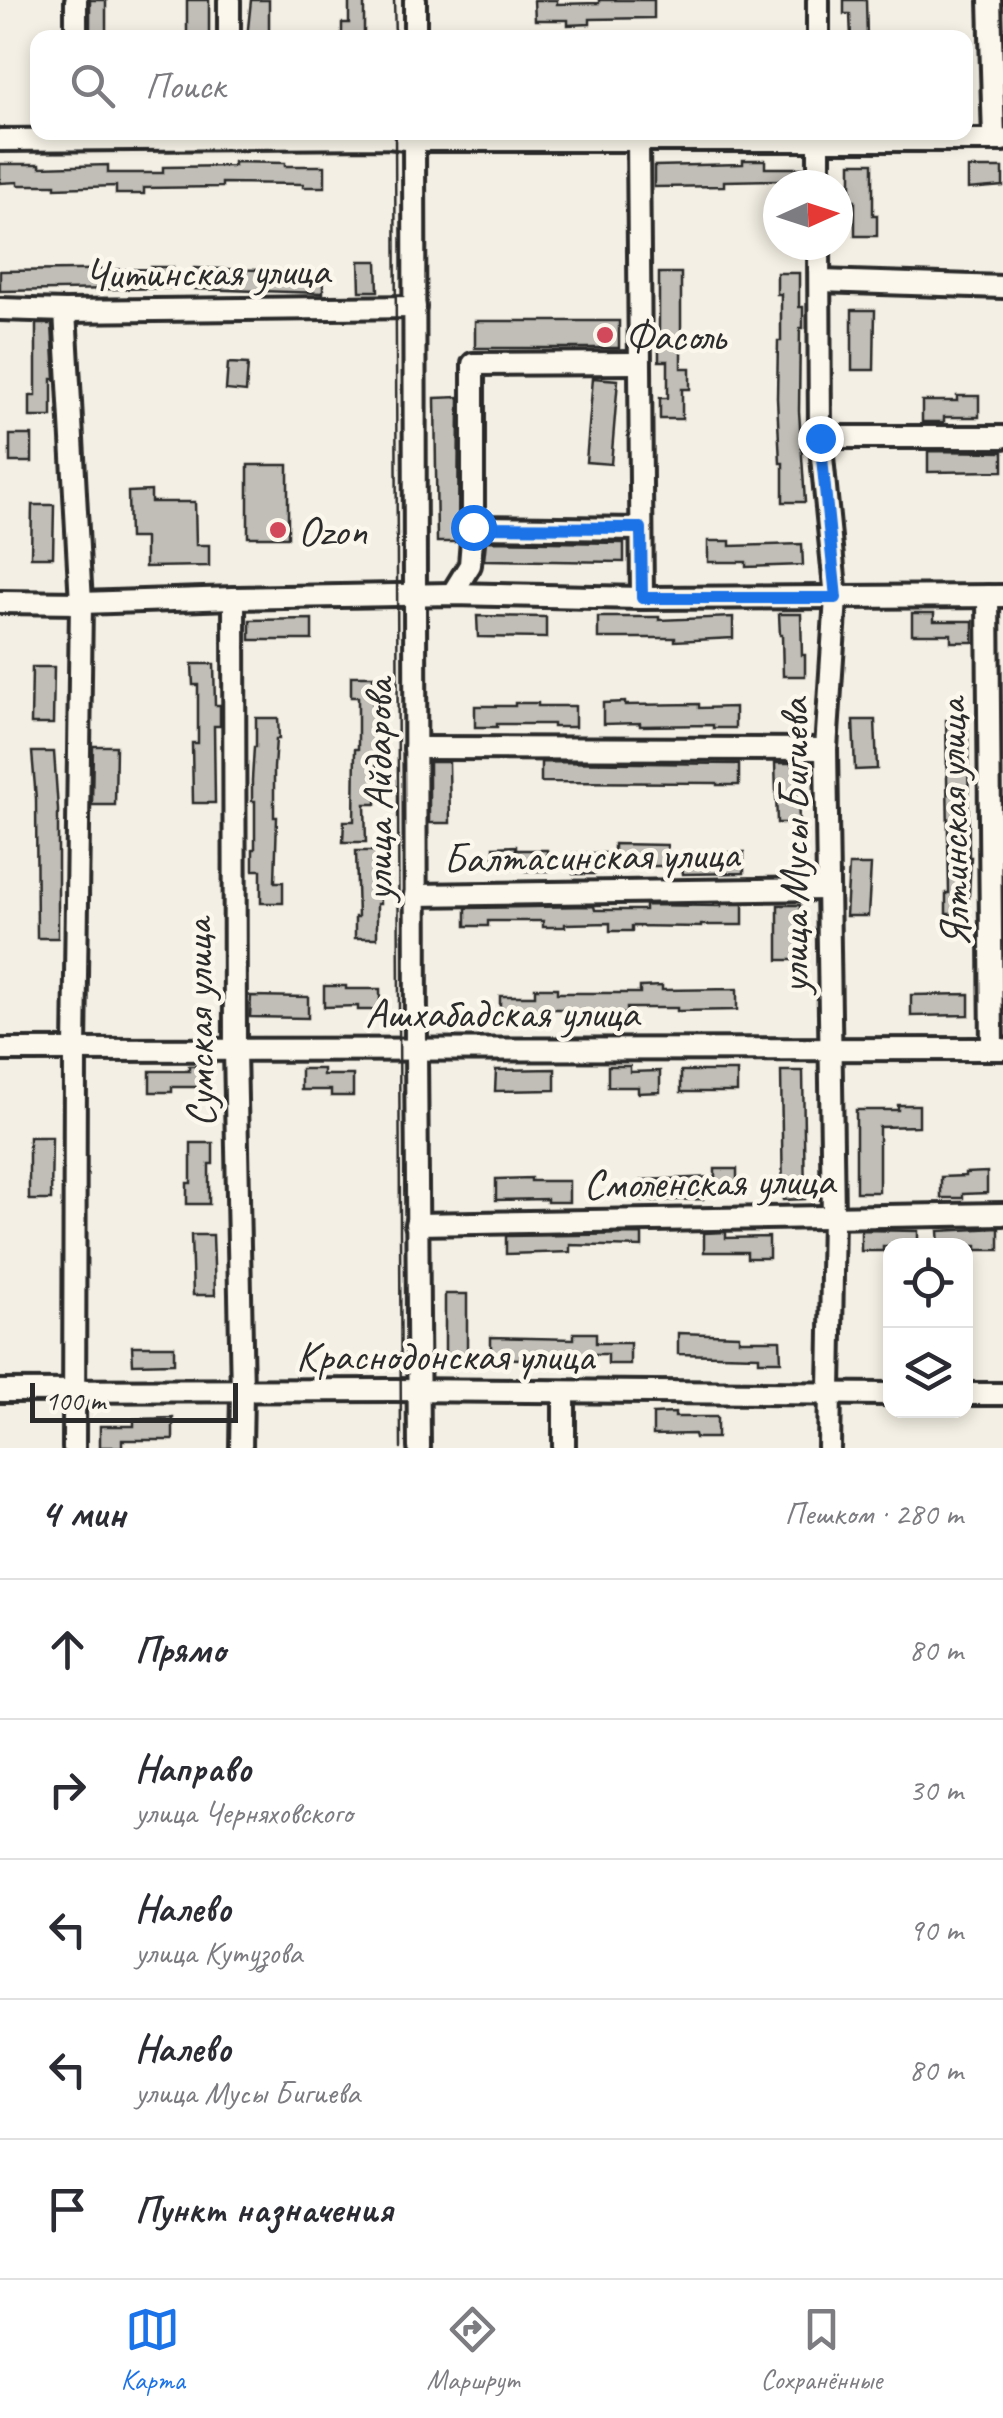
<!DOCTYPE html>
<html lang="ru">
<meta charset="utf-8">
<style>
:root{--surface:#fff;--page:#f7f7f7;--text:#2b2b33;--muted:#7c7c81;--line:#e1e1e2;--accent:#1a73e8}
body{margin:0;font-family:Caveat,sans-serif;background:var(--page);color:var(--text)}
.controls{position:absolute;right:30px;bottom:30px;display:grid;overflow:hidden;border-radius:20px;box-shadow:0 5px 15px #0003}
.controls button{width:90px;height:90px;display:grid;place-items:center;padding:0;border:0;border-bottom:2px solid var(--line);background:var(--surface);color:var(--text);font:50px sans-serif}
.compass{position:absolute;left:763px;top:170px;width:90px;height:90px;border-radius:50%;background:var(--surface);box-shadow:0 5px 15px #0003;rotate:87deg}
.scale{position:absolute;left:30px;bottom:25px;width:208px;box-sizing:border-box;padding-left:10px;border:5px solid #2b2b2b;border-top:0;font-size:28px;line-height:35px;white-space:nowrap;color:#2b2b2b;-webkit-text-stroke:8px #fbf7ec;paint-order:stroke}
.stop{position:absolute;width:30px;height:30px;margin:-22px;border:8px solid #1a73e8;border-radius:50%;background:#fff}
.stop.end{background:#1a73e8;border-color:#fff;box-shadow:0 2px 10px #0008}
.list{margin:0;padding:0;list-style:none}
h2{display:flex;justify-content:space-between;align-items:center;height:130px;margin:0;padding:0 40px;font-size:42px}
h2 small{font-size:32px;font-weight:400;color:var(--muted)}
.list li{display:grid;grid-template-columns:65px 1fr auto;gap:30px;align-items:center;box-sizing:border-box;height:140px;padding:0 40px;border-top:2px solid var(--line)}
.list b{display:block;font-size:38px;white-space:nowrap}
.list p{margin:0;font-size:32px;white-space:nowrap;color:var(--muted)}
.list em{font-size:32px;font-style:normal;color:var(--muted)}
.icon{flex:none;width:55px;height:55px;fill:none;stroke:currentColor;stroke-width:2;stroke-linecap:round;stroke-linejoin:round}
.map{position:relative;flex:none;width:1003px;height:1448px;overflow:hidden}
.search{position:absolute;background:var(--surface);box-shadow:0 5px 15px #0003;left:30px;right:30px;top:30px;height:110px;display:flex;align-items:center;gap:25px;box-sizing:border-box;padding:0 35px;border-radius:20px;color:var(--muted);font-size:38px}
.sheet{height:830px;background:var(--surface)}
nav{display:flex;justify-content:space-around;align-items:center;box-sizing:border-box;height:140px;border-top:2px solid var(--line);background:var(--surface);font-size:28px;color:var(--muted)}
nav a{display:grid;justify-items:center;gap:5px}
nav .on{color:var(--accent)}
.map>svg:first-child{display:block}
.building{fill:#c0beb6;stroke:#2b2b2b;stroke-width:2.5}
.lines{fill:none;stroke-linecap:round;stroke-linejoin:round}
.minor-casing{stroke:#2b2b2b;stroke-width:28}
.minor{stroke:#fbf7ec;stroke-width:20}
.tram{stroke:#2b2b2b;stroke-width:2.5}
.route{stroke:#1a73e8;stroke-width:12}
.poi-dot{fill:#d1495b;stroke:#fbf7ec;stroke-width:4}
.labels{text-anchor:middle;stroke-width:9;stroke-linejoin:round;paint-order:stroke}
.street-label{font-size:42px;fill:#2b2b2b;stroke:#fbf7ec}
.poi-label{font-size:42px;fill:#2b2b2b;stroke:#fbf7ec;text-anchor:start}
</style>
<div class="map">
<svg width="1003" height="1448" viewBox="0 0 1003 1448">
<rect width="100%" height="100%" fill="#f3efe4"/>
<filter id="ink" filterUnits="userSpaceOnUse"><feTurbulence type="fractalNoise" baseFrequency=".01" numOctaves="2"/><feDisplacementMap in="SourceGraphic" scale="20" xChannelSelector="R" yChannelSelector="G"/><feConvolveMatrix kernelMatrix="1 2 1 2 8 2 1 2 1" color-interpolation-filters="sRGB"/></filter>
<g filter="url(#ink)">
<g class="building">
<rect x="90" y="0" width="16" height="38"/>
<rect x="187" y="0" width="22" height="38"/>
<polygon points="251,0 269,0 269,38 247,38"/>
<polygon points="349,0 364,0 364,38 342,38 342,23 349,23"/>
<polygon points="534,0 557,0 557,4 599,3 599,0 654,0 654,18 590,19 590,24 568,25 568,20 535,20"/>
<polygon points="844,0 866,0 867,38 851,38 850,14 844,14"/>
<polygon points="743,160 765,160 765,168 804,168 804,185 782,185 782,180 724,181 724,186 654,187 654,166 743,164"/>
<polygon points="234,162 285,163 285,166 325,166 325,187 303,187 303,184 222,183 222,187 144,188 144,194 116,194 116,186 55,188 55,185 18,185 18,182 0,183 0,164 40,164 40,167 108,165 108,173 163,173 163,167 234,166"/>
<polygon points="851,163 873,163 873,215 877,215 877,236 855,236 855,201 851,201"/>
<polygon points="968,168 1003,168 1003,186 968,189"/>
<polygon points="359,261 377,261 378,291 360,291"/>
<polygon points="151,267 173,267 173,288 0,291 0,271 151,269"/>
<polygon points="194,268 323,272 323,293 194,289"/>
<polygon points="659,273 681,273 681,368 690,368 690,389 682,389 682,419 660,419 660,398 668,398 668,361 659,361"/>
<polygon points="777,273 799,273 799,307 803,307 803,328 800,328 799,411 805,502 783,502 783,463 780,463 777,398 778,341 781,341 781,294 777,294"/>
<polygon points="852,310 875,310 874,370 852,370"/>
<rect x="475" y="321" width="144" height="27"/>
<polygon points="36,324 52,324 55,379 52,379 52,417 30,417 30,396 36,396"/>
<polygon points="228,363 248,364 246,392 226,390"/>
<polygon points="593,378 618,380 611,464 586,462"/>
<polygon points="957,396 979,396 979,417 944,417 944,422 922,422 922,401 957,401"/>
<polygon points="459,397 458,542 437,542 435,398"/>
<rect x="10" y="435" width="22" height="27"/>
<polygon points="928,451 1003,452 1003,471 928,472"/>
<rect x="248" y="465" width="40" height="72"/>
<polygon points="151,491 151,502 195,502 196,545 209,545 209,566 145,567 145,538 129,538 128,492"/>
<polygon points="32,505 54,505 53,557 31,557"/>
<polygon points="486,541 624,543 624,562 484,560"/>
<polygon points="708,541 730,541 730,546 802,544 803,565 746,567 746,562 708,562"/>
<polygon points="912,613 934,613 934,621 973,621 973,642 951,642 951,634 912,634"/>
<polygon points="779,614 801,614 802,655 805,655 805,676 783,676 782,635 780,635"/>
<polygon points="477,616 546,617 546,638 478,637"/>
<polygon points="598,617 659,617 659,620 733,617 733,638 675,641 675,638 598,638"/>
<polygon points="312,619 312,640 250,640 250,620"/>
<polygon points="192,664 214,664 215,705 220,705 220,726 214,726 215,803 193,803 192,743 198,743 198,685 193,685"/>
<polygon points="32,667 54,667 53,724 31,724"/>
<polygon points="351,676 373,676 373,711 380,711 380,732 377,732 376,804 365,804 366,842 343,842 344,821 354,821 355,749 358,749 358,697 351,697"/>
<polygon points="625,702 625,705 699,704 699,708 735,707 735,728 713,728 713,725 640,726 640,723 603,724 603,703"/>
<polygon points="515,703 538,703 538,706 575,706 575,727 553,727 553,724 497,724 497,727 475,727 475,706 515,706"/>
<polygon points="256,718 278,718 279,739 276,739 274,768 274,817 277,817 275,882 283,882 283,903 261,903 261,870 253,870 253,849 255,849 255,801 252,801 252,780 254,747 256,747"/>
<polygon points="853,720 875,720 877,769 855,770"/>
<polygon points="946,720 968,720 969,857 971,857 968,914 946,914 946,893 949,893"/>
<polygon points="93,746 116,746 115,805 92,805"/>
<polygon points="32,752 54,752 58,810 58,938 37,938 36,799"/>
<polygon points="429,762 449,762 450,823 429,823"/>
<polygon points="541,762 739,764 739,785 717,785 717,783 541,782"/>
<polygon points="775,763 797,763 799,823 777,823"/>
<polygon points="614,844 667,845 667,853 744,852 744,873 683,874 682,866 595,866 595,874 573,874 573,853 614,853"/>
<polygon points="516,846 516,850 547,850 548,871 525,871 525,868 494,868 494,847"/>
<polygon points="356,851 378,851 380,904 377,904 377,938 355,938 355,917 358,917"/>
<polygon points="849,865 871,865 868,916 846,916"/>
<polygon points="721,904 743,904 743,925 701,925 701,927 632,926 632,931 610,931 610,923 565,924 565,927 543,927 543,921 488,921 488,926 466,926 466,908 594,906 595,910 645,910 645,905 721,906"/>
<rect x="778" y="905" width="22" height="55"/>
<polygon points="324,986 346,986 346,989 380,989 380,1010 358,1010 358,1006 324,1007"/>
<polygon points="662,986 662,990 737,989 737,1010 677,1011 677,1008 627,1008 627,1014 568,1014 568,1009 523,1009 523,1017 500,1017 500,996 535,996 535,988 557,988 557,993 640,993 640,987"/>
<polygon points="969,994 969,1015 911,1016 911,995"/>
<polygon points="251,996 308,997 308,1018 250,1017"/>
<polygon points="189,1066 211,1066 211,1087 172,1087 172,1092 150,1092 150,1071 189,1071"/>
<polygon points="608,1066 630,1066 630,1072 660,1071 660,1092 638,1093 638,1087 608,1087"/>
<polygon points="301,1069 323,1069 323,1075 353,1075 353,1096 331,1096 331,1090 301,1090"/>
<polygon points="555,1069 555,1090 495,1091 496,1070"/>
<rect x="681" y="1071" width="56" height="21"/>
<polygon points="781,1071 803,1071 805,1199 783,1200"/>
<polygon points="898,1105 919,1105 919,1126 879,1127 879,1192 856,1192 856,1110 898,1110"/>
<polygon points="29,1137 52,1137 51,1200 29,1200"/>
<polygon points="191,1143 213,1143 213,1164 209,1164 209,1204 187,1204 187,1183 191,1183"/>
<polygon points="715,1169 737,1169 737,1190 703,1190 703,1199 642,1201 642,1180 715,1177"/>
<polygon points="987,1172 987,1193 963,1194 963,1198 941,1198 941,1177 965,1176 965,1173"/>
<polygon points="531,1178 531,1181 569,1181 569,1202 547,1202 547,1199 496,1200 496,1179"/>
<polygon points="999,1228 999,1250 977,1250 977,1246 939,1246 938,1231"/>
<polygon points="861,1230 918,1231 918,1246 883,1246 883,1251 861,1251"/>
<polygon points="726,1232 726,1238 769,1237 769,1258 747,1258 747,1252 704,1252 704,1233"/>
<polygon points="642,1234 642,1247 570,1245 570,1252 506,1254 506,1236"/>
<polygon points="191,1235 213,1235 215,1295 193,1295"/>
<rect x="445" y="1294" width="22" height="60"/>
<polygon points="574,1333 596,1333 596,1343 630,1343 630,1364 608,1364 608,1354 554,1354 554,1360 491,1358 491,1337 574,1339"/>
<polygon points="678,1333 739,1335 739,1340 780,1340 781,1361 759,1361 759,1356 678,1354"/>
<polygon points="132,1346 174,1346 174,1363 133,1364"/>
<polygon points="675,1413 675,1417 717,1417 717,1438 695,1438 694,1434 653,1435 653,1414"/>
<polygon points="173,1418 173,1440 122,1440 122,1447 100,1447 100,1426 134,1426 134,1419"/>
</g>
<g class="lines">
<defs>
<g id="minor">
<polyline points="76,0 76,38"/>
<polyline points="229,0 229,38"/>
<polyline points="818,0 818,38"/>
<polyline points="990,0 994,140"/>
<polyline points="415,38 415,0"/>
<polyline points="414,132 416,1050 419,1448"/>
<polyline points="819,132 819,185"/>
<polyline points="638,139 642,598"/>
<polyline points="0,140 388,137 414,140 1003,140"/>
<polyline points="819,245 820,437 836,598 826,749 833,1216 829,1448"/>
<polyline points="820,281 1003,287"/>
<polyline points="0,309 65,311 415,307"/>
<polyline points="65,311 81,603 75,1050 74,1448"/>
<polyline points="820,437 1003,437"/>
<polyline points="473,527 641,529"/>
<polyline points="452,594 470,565 473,527 473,364 638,363"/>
<polyline points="988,596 992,1049"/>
<polyline points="234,598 235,1050 242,1392 241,1448"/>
<polyline points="0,602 81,603 234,598 452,594 642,598 1003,596"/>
<polyline points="415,748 826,749"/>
<polyline points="415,895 827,889"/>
<polyline points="0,1050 1003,1049"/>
<polyline points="416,1224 1003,1214"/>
<polyline points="0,1391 393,1390 890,1394"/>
<polyline points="564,1393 564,1448"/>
<polyline points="966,1394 1003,1394"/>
</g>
</defs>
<use href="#minor" class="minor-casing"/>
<use href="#minor" class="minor"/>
<g class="tram">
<polyline points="394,0 395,38"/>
<polyline points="395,132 401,1448"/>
</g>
</g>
</g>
<g class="lines" filter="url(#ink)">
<polyline class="route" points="473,527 641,528 642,598 836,598 820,438"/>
</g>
<g class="poi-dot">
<circle cx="605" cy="335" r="10"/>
<circle cx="278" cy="530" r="10"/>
</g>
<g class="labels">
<g class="street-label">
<text transform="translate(207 271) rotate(-1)" y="15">Читинская улица</text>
<text transform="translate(377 790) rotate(-90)" y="15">улица Айдарова</text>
<text transform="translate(952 823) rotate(-91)" y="15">Ялтинская улица</text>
<text transform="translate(793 846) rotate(-90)" y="15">улица Мусы Бигиева</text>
<text transform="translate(591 855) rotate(-1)" y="15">Балтасинская улица</text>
<text x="502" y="1027">Ашхабадская улица</text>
<text transform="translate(198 1023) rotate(-91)" y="15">Сумская улица</text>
<text transform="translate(709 1181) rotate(-1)" y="15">Смоленская улица</text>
<text x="445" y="1370">Краснодонская улица</text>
</g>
<g class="poi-label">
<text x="625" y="350">Фасоль</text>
<text x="298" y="545">Ozon</text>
</g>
</g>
</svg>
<div class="controls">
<button><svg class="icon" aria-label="locate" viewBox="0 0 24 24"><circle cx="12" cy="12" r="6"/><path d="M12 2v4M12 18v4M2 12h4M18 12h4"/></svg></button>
<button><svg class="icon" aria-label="layers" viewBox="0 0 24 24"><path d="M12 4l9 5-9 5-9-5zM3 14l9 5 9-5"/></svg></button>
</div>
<svg class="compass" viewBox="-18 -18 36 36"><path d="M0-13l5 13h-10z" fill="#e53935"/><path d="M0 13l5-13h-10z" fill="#7c7c81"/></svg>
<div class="scale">100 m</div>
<div class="stop" style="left:473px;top:527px"></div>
<div class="stop end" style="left:820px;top:438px"></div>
<div class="search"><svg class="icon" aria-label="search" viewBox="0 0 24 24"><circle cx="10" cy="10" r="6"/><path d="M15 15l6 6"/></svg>Поиск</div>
</div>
<section class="sheet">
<h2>4 мин<small>Пешком · 280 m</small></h2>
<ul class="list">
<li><svg class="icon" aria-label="ahead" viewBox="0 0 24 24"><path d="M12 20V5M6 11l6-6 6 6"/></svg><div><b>Прямо</b></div><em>80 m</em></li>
<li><svg class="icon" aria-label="right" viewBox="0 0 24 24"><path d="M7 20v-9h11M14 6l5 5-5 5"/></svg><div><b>Направо</b><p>улица Черняховского</p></div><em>30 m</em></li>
<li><svg class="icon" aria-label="left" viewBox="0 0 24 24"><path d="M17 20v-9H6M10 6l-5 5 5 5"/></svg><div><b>Налево</b><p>улица Кутузова</p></div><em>90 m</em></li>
<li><svg class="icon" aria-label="left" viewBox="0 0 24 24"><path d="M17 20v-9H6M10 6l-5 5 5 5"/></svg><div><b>Налево</b><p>улица Мусы Бигиева</p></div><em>80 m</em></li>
<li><svg class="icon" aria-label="arrive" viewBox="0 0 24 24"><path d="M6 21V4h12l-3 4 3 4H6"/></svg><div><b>Пункт назначения</b></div></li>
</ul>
</section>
<nav>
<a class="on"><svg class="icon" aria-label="map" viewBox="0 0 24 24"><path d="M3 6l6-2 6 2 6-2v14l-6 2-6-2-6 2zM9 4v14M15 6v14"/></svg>Карта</a>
<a><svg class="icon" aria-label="directions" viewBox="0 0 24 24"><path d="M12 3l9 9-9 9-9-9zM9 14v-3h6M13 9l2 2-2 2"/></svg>Маршрут</a>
<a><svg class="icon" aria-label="saved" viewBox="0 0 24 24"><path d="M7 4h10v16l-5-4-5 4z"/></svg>Сохранённые</a>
</nav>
